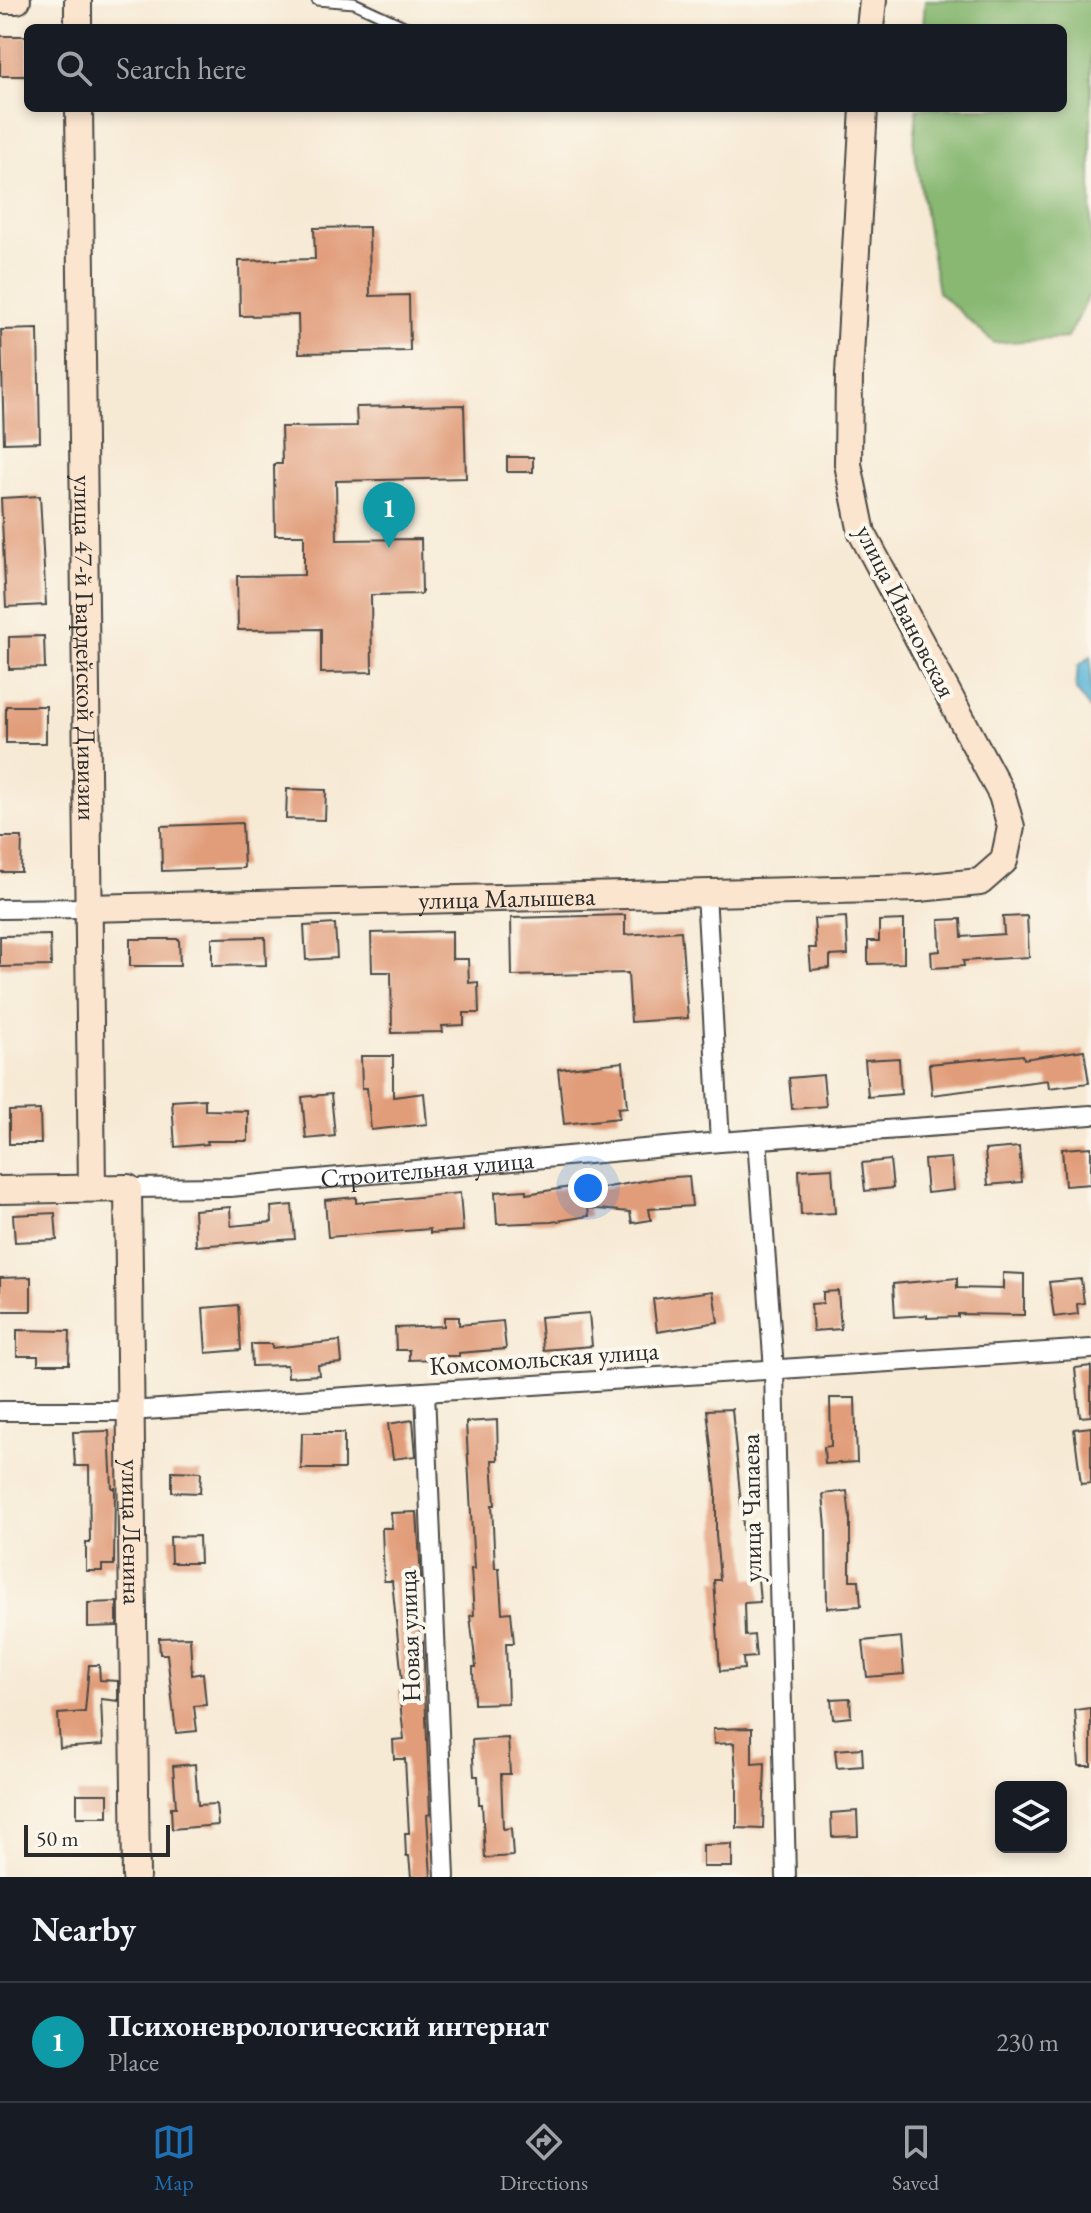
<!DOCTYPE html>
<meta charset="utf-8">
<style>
:root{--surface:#171b24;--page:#242831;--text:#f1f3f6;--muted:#9ea1a6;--line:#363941;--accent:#1f6fb2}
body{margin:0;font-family:"EB Garamond",serif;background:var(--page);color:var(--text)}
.controls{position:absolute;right:24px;bottom:24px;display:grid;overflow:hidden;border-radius:12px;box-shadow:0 4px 12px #0003}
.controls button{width:72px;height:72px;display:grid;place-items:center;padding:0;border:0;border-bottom:2px solid var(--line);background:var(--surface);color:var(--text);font:40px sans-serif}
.scale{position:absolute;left:24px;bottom:20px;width:146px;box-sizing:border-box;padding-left:8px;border:4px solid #2b2b2b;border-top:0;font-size:22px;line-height:28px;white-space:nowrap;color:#2b2b2b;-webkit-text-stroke:6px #fbf7ec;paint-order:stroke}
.you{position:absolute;left:588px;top:1188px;width:28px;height:28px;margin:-20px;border:6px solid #fff;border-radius:50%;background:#1a73e8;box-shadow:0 0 0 12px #1a73e833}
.badge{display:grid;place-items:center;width:52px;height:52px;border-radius:50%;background:var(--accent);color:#fff;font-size:26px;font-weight:700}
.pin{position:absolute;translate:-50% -66px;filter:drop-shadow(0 2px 4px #0008)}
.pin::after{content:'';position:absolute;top:42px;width:28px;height:24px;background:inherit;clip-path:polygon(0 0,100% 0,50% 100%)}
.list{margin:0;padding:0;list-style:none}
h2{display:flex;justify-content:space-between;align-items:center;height:104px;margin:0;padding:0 32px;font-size:34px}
h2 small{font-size:26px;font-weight:400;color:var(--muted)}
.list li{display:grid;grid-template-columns:52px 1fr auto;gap:24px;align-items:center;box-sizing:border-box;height:120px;padding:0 32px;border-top:2px solid var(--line)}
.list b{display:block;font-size:30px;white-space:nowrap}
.list p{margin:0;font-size:26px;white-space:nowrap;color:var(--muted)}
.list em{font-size:26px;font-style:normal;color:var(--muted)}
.icon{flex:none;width:44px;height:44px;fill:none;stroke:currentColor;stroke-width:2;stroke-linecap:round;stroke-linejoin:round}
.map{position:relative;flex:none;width:1091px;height:1877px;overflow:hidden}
.search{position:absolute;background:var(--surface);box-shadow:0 4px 12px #0003;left:24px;right:24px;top:24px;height:88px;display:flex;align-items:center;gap:20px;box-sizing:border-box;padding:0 28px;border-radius:12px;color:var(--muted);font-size:30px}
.sheet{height:224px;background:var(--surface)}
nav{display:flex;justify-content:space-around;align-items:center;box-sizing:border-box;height:112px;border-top:2px solid var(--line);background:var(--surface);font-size:22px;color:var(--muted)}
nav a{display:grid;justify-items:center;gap:4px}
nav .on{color:var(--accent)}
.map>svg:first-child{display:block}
.forest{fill:#88b872;stroke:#5a724e;stroke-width:2}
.water{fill:#56b2d4;stroke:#406e80;stroke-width:2}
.building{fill:#e19d7a}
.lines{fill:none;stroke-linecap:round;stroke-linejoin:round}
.lane-casing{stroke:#4a4844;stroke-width:13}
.street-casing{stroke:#4a4844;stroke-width:22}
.secondary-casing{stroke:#4a4844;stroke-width:30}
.lane{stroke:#fff;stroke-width:9}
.street{stroke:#fff;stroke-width:18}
.secondary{stroke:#fbe5cf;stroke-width:26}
.labels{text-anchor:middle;stroke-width:8;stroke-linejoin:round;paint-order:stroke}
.street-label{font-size:26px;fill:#2b2b2b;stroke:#fbf7ec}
</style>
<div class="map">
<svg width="1091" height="1877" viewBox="0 0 1091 1877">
<rect width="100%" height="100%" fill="#fbf7ec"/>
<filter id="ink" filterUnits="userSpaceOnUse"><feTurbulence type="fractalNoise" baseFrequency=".0125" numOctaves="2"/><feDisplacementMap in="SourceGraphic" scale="16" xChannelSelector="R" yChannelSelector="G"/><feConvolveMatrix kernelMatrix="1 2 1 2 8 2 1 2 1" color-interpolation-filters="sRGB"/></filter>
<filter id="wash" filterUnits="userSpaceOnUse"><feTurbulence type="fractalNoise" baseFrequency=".006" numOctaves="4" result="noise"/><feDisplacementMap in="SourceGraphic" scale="32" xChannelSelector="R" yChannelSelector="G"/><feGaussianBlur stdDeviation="1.8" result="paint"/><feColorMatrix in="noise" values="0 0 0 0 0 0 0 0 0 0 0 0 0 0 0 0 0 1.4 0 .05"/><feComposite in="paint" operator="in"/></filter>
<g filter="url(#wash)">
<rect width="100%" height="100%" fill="#f7ead5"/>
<polygon class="forest" points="925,0 1091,0 1091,292 1067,338 994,343 938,292 914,147 917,108 1063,108 1063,28 923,28"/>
<polygon class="water" points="1091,656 1091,710 1076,690 1078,666"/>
<g id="blocks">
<g class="building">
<rect x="0" y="36" width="28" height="40"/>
<polygon points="369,227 370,296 409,295 410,351 299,353 298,315 240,316 239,261 315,259 314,228"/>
<polygon points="38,329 40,442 4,443 1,330"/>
<polygon points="464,405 466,478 336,481 337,540 421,539 422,594 371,595 372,672 321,673 321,629 238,630 237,576 304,575 304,535 275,535 274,464 282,464 281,427 357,426 356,407"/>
<rect x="507" y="457" width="26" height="15"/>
<polygon points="40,496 46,605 6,607 1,498"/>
<polygon points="44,636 45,668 9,669 9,637"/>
<rect x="6" y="706" width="40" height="37"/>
<polygon points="287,789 326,790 325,820 286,819"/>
<polygon points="242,823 244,868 162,871 161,826"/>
<polygon points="0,837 22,837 21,872 0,872"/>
<polygon points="625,915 625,935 681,931 688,1018 631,1022 628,973 512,976 511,918"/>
<polygon points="1027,916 1029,957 963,961 964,966 932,968 931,952 940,951 939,920 961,919 962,937 1004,934 1003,917"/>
<polygon points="846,917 848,955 830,956 830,968 811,970 809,948 816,948 814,919"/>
<polygon points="904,920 904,963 868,964 868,941 879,941 879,921"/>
<polygon points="335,924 337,958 306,960 304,926"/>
<polygon points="452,931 452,959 468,959 469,983 478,982 479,1013 464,1013 464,1025 442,1026 443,1032 392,1033 391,972 372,972 371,933"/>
<polygon points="50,935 51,966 0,967 0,936"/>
<polygon points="265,937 266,965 212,966 212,938"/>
<polygon points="130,939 179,939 180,966 130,966"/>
<polygon points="1084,1050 1089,1083 1049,1088 1048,1080 932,1095 929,1064 1023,1055 1024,1059"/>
<polygon points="361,1056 393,1056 393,1097 424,1093 427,1124 371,1130 367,1088 362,1088"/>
<polygon points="899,1058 901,1094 868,1097 865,1060"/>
<polygon points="623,1062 627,1107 618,1108 619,1118 564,1124 558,1069"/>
<polygon points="823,1075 826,1106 792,1109 789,1078"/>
<polygon points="331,1094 335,1136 306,1139 302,1097"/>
<polygon points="205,1099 205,1110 248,1111 248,1141 207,1141 208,1144 175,1147 172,1101"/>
<polygon points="40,1110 41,1144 9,1144 9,1111"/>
<polygon points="1019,1147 1022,1182 988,1185 985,1150"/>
<polygon points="1091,1147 1091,1184 1065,1186 1062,1149"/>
<polygon points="951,1158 954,1190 927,1193 924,1160"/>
<polygon points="890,1160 893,1188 865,1191 862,1163"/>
<polygon points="832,1168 835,1213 801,1215 799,1170"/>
<polygon points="689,1176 692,1206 649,1209 651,1220 632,1223 630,1212 588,1208 589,1216 551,1222 497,1224 495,1192 526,1190 526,1194 584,1185 585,1191 660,1178"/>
<polygon points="460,1193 463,1231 430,1233 430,1229 328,1237 325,1200 356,1197 356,1203"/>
<polygon points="292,1205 295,1239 196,1246 194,1210 230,1207 231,1226 272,1222 271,1207"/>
<polygon points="55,1213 57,1240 15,1242 13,1215"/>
<polygon points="1003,1273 1024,1274 1024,1315 958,1314 958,1317 927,1318 927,1315 895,1317 893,1284 957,1278 957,1288 1003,1289"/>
<polygon points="31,1277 31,1311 0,1311 0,1278"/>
<polygon points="1081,1279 1084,1303 1077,1304 1078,1314 1054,1317 1049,1282"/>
<polygon points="713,1291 718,1322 657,1332 653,1299"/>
<polygon points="838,1291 841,1329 813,1331 811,1304 823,1303 823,1292"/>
<polygon points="238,1305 241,1350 206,1353 203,1308"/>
<polygon points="589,1313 592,1346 543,1350 540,1317"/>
<polygon points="444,1317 459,1317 459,1325 503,1321 506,1349 459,1353 459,1356 437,1356 437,1359 409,1360 409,1350 396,1350 395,1328 444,1326"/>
<polygon points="17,1330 70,1331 69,1364 38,1364 38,1356 17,1356"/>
<polygon points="340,1341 342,1363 318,1365 319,1375 288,1377 287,1365 252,1366 251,1344 272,1344 272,1348"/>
<polygon points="1091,1366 1091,1416 1080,1417 1075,1368"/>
<polygon points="830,1398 855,1398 857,1462 825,1464 824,1447 831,1446"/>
<polygon points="732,1409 748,1578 758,1578 760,1602 744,1603 745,1636 754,1635 756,1657 743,1658 744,1669 720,1671 714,1580 720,1580 716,1535 716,1492 707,1410"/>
<polygon points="413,1420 416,1456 393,1459 388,1424"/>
<polygon points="497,1420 498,1460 492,1460 495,1505 492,1505 495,1568 499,1568 502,1613 511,1612 514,1643 506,1643 508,1703 474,1704 473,1667 476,1667 470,1616 474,1615 471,1569 474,1569 466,1422"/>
<polygon points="1091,1427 1091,1483 1081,1484 1074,1429"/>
<polygon points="109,1431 112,1488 115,1488 114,1565 102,1565 102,1571 86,1571 86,1543 90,1543 89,1466 75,1466 73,1432"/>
<polygon points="302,1433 344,1433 344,1469 301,1469"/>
<polygon points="172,1471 201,1472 200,1493 172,1492"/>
<polygon points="847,1491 850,1518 850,1580 859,1580 861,1606 827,1608 826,1527 823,1494"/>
<polygon points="417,1512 421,1579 415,1580 421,1643 423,1642 430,1814 427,1815 431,1877 411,1877 409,1856 406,1856 405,1833 409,1833 405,1759 394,1759 393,1740 404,1739 399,1691 403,1690 392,1581 384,1581 382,1528 392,1528 391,1513"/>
<polygon points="199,1536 200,1563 171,1563 170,1537"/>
<polygon points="117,1602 117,1626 88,1627 88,1603"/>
<polygon points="190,1637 192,1675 203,1673 206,1705 194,1706 197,1731 176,1733 167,1654 160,1654 159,1638"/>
<polygon points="901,1637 904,1674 867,1677 863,1641"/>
<polygon points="89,1665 99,1665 100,1680 118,1681 118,1701 101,1699 103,1745 60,1748 58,1714 85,1712"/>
<polygon points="850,1698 851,1717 833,1719 831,1699"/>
<polygon points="1091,1708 1091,1766 1079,1766 1075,1710"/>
<polygon points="752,1728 752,1764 765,1763 763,1829 737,1828 737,1784 734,1743 714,1744 713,1729"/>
<polygon points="508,1738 510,1774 501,1774 503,1829 511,1828 513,1856 485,1858 482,1804 479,1804 478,1776 474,1776 472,1740"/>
<polygon points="862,1748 863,1766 837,1768 835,1750"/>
<polygon points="195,1764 198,1805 216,1804 218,1825 172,1829 171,1807 176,1807 173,1766"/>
<rect x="77" y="1794" width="31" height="23"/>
<polygon points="857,1811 858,1836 832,1837 831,1813"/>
<polygon points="732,1844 732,1867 703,1867 703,1845"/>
</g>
</g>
</g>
<g filter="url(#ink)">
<use href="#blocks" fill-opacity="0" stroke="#4a4844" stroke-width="2"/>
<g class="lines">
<defs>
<polyline id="lane" points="317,0 354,3 406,27 418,28"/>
<g id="street">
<polyline points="706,893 720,1142"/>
<polyline points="0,909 87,908"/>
<polyline points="757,1139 774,1370 786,1877"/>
<path id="s1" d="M128 1188 230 1187 720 1142 1091 1115"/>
<polyline points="425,1392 445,1877"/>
<polyline points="0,1411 129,1411 1091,1349"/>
</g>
<g id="secondary">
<polyline points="0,0 17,0"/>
<polyline points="78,0 78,28"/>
<polyline points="870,28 873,0"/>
<path id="s2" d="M79 108 92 1188"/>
<path id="s3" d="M87 908 919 888 980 882 1004 861 1011 827 1002 795 862 533 848 464 849 374 864 108"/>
<path id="s4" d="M0 1190 128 1188 136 1877"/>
</g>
</defs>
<use href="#lane" class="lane-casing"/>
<use href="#street" class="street-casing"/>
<use href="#secondary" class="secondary-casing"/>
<use href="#lane" class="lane"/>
<use href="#street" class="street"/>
<use href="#secondary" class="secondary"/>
</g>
</g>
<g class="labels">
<g class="street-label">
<text transform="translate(906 611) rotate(63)" y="9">улица Ивановская</text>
<text dy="9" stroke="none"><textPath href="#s2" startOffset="540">улица 47-й Гвардейской Дивизии</textPath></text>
<text dy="9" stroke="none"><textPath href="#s3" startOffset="420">улица Малышева</textPath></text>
<text dy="9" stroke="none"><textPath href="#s1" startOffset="300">Строительная улица</textPath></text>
<text transform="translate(544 1358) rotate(-4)" y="9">Комсомольская улица</text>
<text transform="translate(751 1508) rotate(-91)" y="9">улица Чапаева</text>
<text dy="9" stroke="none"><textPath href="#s4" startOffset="472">улица Ленина</textPath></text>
<text transform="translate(409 1636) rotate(-92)" y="9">Новая улица</text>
</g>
</g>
</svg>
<div class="controls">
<button><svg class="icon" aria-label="layers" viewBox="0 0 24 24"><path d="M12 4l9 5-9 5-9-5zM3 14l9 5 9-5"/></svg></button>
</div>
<div class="scale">50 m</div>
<div class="you"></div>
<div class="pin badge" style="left:389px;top:548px;background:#0f9aa8">1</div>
<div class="search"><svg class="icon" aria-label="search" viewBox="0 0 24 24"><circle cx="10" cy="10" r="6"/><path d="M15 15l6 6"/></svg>Search here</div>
</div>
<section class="sheet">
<h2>Nearby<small></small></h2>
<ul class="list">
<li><span class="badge" style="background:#0f9aa8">1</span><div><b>Психоневрологический интернат</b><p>Place</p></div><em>230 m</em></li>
</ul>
</section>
<nav>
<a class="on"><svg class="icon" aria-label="map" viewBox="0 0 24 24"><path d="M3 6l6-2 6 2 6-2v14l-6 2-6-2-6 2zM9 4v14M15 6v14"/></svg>Map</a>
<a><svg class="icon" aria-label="directions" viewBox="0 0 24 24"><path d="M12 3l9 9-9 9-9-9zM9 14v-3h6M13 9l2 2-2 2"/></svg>Directions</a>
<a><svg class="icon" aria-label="saved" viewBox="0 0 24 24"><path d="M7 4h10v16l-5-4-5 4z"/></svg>Saved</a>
</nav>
